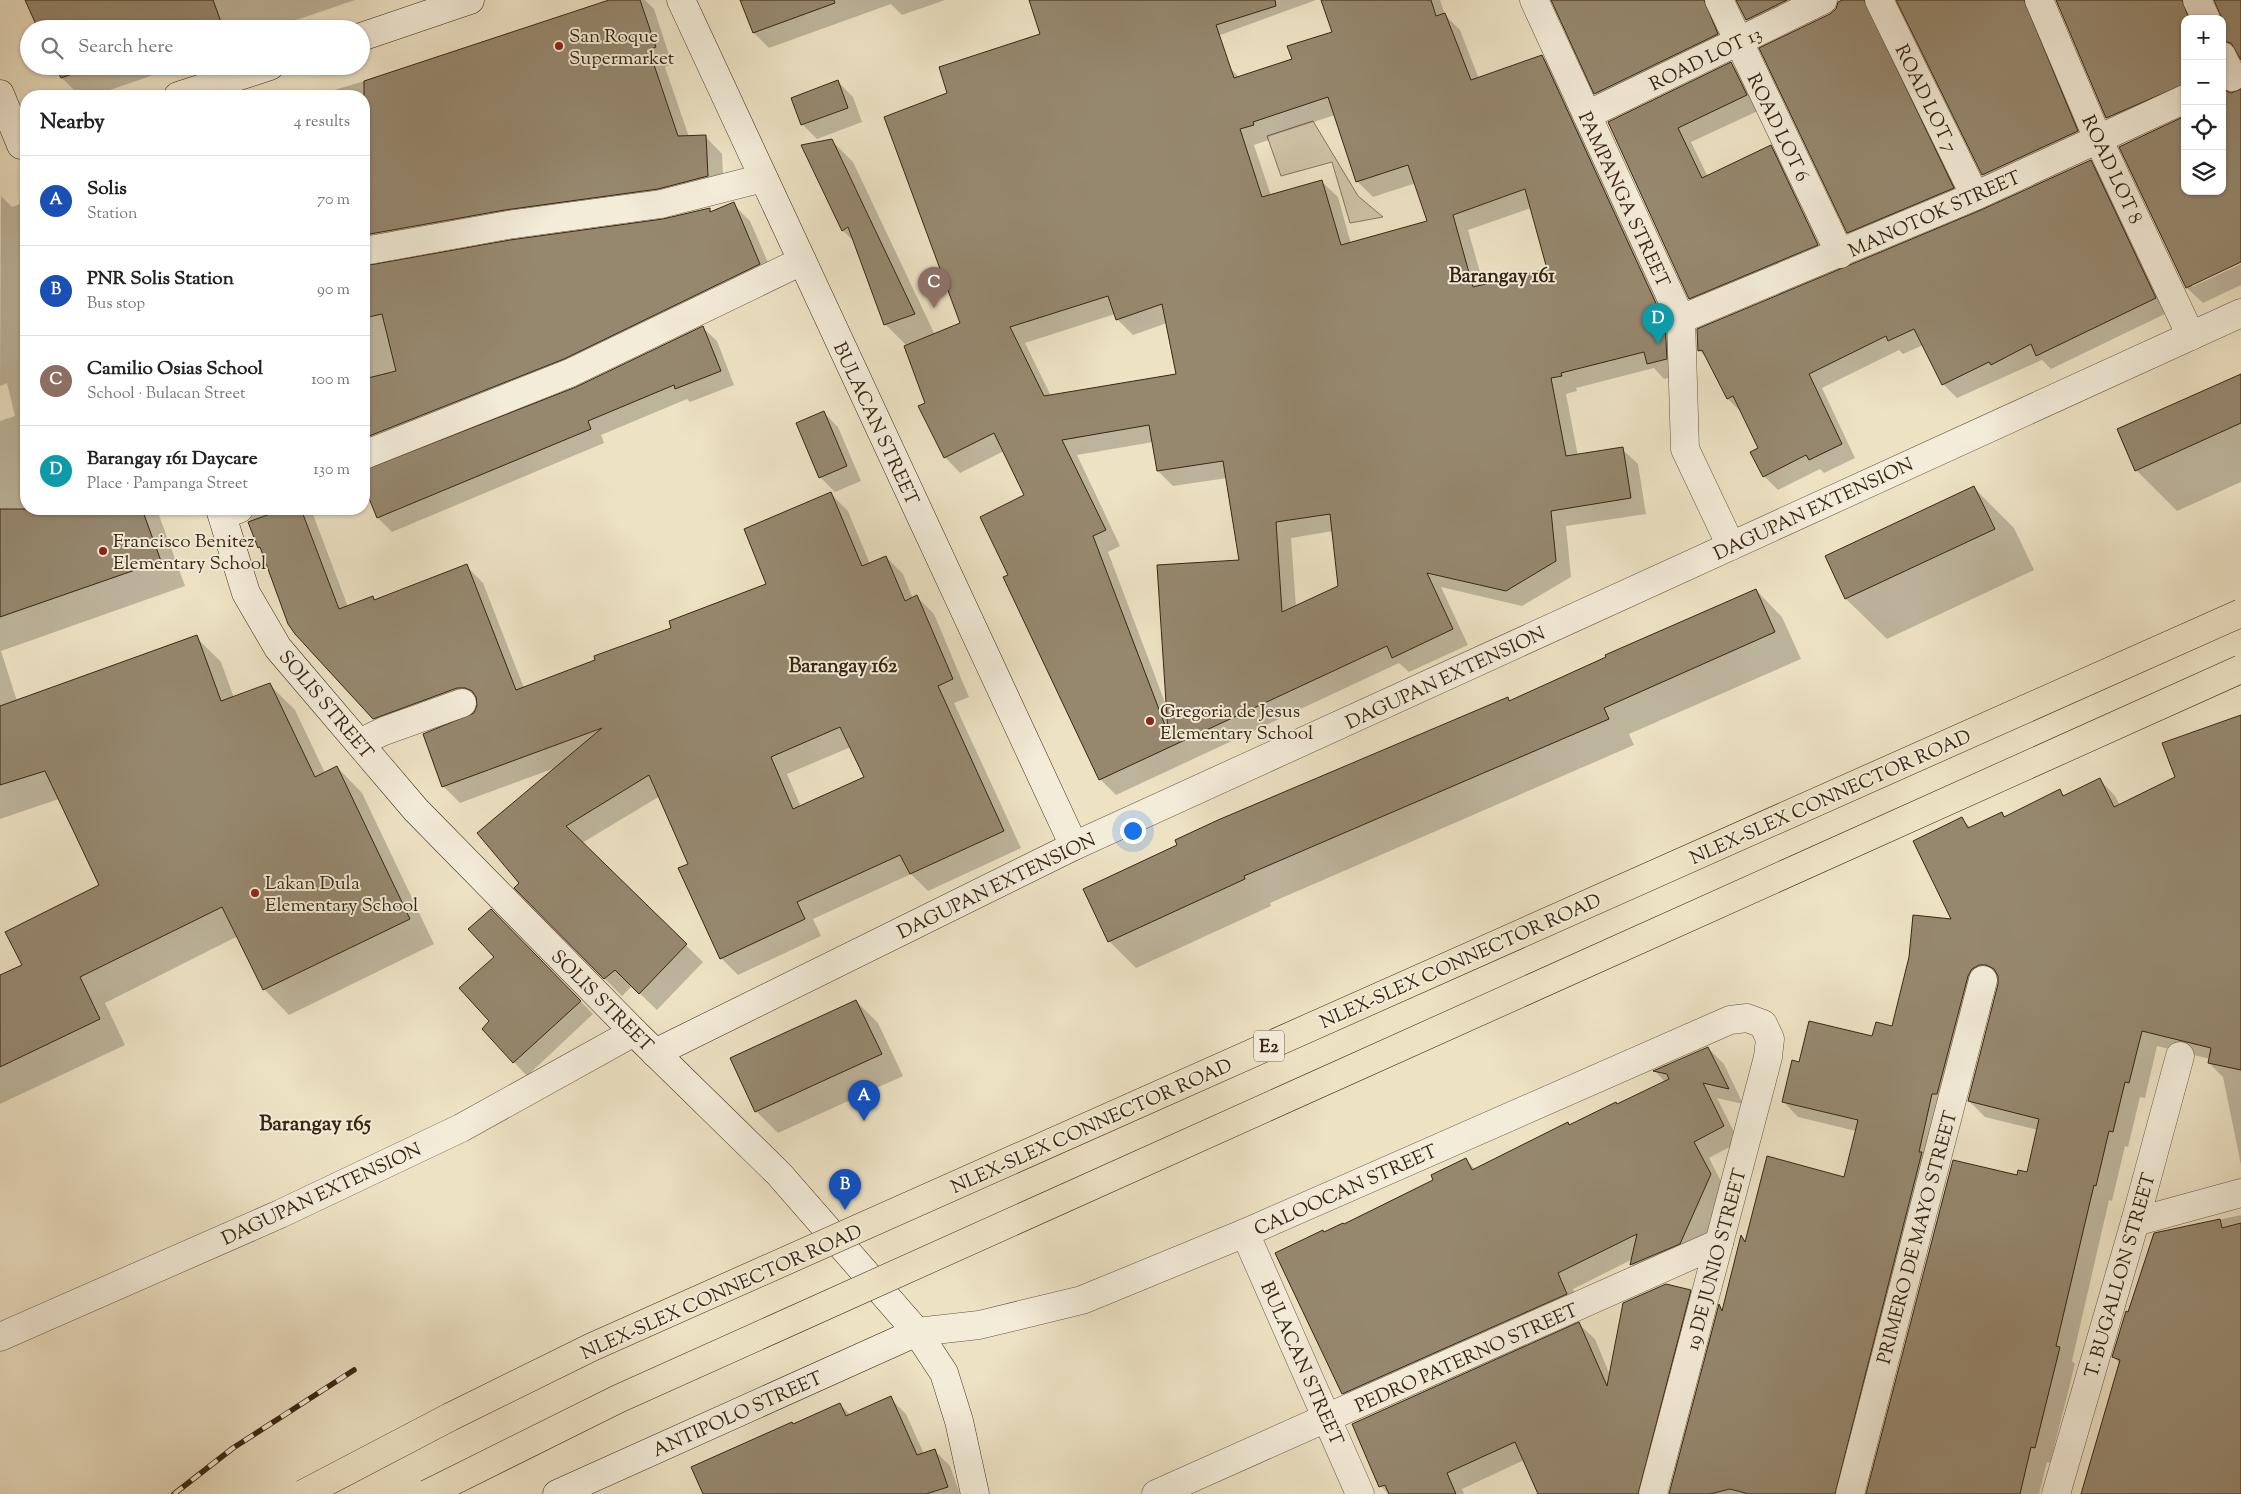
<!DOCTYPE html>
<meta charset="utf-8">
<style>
:root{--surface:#fff;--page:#f2f2f2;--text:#202124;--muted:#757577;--line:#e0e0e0;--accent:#0b8043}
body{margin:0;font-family:"Sorts Mill Goudy",serif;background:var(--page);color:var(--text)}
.controls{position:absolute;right:15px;top:15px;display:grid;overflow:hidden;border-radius:10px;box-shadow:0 1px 4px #0004}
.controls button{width:45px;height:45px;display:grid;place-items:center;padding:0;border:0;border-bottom:1px solid var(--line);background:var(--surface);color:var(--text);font:25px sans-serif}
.you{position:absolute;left:1132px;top:830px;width:18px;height:18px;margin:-12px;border:4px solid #fff;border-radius:50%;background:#1a73e8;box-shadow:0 0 0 8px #1a73e833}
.badge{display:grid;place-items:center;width:32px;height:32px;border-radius:50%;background:var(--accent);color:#fff;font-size:16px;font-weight:700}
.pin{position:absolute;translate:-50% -41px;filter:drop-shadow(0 1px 2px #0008)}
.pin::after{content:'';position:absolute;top:26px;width:18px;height:15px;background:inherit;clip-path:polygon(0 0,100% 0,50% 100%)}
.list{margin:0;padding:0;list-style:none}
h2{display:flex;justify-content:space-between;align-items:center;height:65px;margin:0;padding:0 20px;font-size:21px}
h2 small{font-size:16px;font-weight:400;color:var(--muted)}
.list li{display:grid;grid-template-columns:32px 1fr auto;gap:15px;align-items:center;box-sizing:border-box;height:90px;padding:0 20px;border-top:1px solid var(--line)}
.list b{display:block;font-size:19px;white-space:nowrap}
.list p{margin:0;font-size:16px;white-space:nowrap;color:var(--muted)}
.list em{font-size:16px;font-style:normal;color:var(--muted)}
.icon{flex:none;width:28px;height:28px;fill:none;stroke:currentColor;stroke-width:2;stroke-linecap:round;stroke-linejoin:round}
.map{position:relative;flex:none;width:2241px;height:1494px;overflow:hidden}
.search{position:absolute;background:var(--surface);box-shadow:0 1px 4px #0004;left:20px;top:20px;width:350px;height:55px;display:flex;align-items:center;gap:12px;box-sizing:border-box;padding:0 18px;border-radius:28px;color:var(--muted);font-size:19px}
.panel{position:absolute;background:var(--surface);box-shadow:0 1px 4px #0004;left:20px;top:90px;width:350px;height:425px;border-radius:20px}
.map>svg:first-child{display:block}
.green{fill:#cec2a6;stroke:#83745c}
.shadow{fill:#0003;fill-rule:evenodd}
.building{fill:#96886f;stroke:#382612;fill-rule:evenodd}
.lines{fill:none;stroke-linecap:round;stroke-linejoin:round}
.street-casing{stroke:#65553e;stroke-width:29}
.secondary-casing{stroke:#382612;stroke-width:29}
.street{stroke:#f3ecd9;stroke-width:28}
.secondary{stroke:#f3ecd9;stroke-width:28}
.rail-casing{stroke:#382612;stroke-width:5.5}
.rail{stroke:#f3ecd9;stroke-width:4;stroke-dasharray:11;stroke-linecap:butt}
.highway-bridge-casing{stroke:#382612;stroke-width:29;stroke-linecap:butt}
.highway-bridge{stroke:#ede2c4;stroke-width:28}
.poi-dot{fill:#8f2418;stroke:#f3ecd9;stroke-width:2}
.labels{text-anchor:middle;stroke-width:4;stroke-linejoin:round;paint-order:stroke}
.shield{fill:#f3ecd9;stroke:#70614e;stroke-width:1}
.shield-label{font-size:18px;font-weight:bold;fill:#382612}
.poi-label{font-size:19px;fill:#382612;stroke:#f3ecd9;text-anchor:start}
.street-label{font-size:19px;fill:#382612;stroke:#f3ecd9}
.neighbourhood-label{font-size:20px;font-weight:bold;fill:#382612;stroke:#f3ecd9}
.quarter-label{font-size:21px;font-weight:bold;fill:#382612;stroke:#f3ecd9}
</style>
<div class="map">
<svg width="2241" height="1494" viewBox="0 0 2241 1494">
<rect width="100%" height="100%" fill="#ede2c4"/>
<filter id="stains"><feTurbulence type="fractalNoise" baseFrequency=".004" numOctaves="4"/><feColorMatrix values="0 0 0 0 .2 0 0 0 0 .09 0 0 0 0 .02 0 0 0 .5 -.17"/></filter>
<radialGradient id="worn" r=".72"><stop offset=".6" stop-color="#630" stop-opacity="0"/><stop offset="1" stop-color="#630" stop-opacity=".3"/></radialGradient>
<polygon class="green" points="1313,121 1358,196 1383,217 1350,223 1332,162 1281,176 1267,136"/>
<g class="shadow">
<polygon points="26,0 355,0 270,29 39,29"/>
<polygon points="613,0 645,0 654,9 672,64 665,67 689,137 705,136 722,154 724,193 366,263 366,268 663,221 709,209 712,212 733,204 750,221 776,281 364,469 364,96 314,96 415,66"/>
<polygon points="742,0 945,0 902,15 891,4 769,48 754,33"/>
<path d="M1030 0H1316L1111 75 1229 67 1240 78 1293 60 1333 33 1323 0H1440L1445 15 1460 30 1479 79 1542 57 1558 72 1681 339 1682 374 1664 379 1654 368 1576 388 1577 391 1566 394 1578 456 1622 449 1638 464 1646 514 1566 526 1571 577 1522 606 1441 587 1468 645 1409 672 1399 663 1116 795 1100 779 1010 576 1026 496 1004 451 960 473 945 457 907 346 885 324 855 242 843 231 803 146 832 141 853 162 935 335 961 323 949 94 1041 34ZM1335 115 1357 181 1373 197 1416 183 1429 222 1351 244 1338 197 1322 182 1271 196 1254 145 1269 140 1268 137ZM1531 208 1548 270 1484 286 1468 230ZM1115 314 1117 319 1133 335 1167 323 1177 375 1051 396 1025 343ZM1153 442 1158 471 1173 486 1227 478 1241 561 1167 708 1108 552 1120 546 1077 455ZM1333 531 1339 587 1296 607 1291 538Z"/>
<polygon points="1553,0 1735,0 1729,1 1733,50 1611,109 1596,93"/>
<polygon points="1736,0 1839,0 1832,1 1763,35 1747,19"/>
<polygon points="1840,0 1895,0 1888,1 1968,204 1864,248 1848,232 1831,15 1837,9"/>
<polygon points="1898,0 2055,0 2049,1 2093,147 1999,190 1983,175"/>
<polygon points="2057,0 2213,0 2207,1 2197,19 2185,19 2185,105 2123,133 2107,118"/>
<polygon points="2214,0 2241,0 2241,57 2232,57 2222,69 2223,21"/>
<polygon points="1731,64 1745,78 1760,110 1691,142 1708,177 1770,146 1785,161 1832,259 1704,312 1690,298 1609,123"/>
<polygon points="57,66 179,66 93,96 80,96 62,78"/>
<polygon points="2222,74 2230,94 2241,91 2241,261 2192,284 2192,287 2241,264 2241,285 2203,303 2187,288 2121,147 2185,191 2222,191"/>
<polygon points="838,82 853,97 862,122 817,139 802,124"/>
<polygon points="2090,161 2104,175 2169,312 2051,369 2042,360 1957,398 1943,384 1923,345 1903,354 1899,350 1822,388 1855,458 1824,473 1820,469 1778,490 1764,476 1760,449 1742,413 1728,399 1709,360 1699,350 1982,212"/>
<polygon points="1,196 12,207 26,202 26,509 154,509 159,515 185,586 1,651 17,701 196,637 221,662 234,698 269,684 295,710 325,773 337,767 362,793 434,944 289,1015 264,989 238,936 105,1003 125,1045 0,1104 0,977 23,966 100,885 59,799 0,819 0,421 15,416 7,383 0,386"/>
<polygon points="703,328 717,341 734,385 690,402 687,399 601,435 604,443 392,532 378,518 364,482 364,470 370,471 576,389"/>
<polygon points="2241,375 2241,482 2177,511 2136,470"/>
<polygon points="823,412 838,427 861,481 835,492 820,477"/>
<polygon points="1974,488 2014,528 2034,570 1887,639 1846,599 1826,557"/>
<path d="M831 494 848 511 870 564 886 557 903 574 913 599 917 597 934 614 969 697 954 703 1021 848 928 891 911 874 813 919 821 936 738 975 721 958 690 864 660 796 582 843 703 962 657 1010 632 986 622 996 516 888 521 883 555 768 460 803 443 786 479 705 391 735 374 718 259 547 249 522 255 509H311L348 607 372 597 376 600 466 566 483 583 524 688 673 629 768 584ZM851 747 865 777 801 807 787 774Z"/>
<polygon points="1756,590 1782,617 1801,659 1629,734 1634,745 1270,903 1271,906 1136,968 1110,942 1085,889 1507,699 1511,702"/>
<polygon points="2241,716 2241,1165 2223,1077 2209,1063 2210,1059 2157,1046 2145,1098 2140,1097 2128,1147 2125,1146 2112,1201 2109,1200 2072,1361 2075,1364 2050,1463 2047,1462 2039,1494 1867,1494 2018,1177 2028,1174 2038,1130 1985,1117 1969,1101 1999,980 1995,980 1853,1494 1670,1494 1720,1307 1723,1311 1742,1238 1746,1242 1845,1178 1856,1131 1798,1117 1783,1101 1800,1063 1873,1037 1893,1028 1953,921 1962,819 1971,828 2002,813 2005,817 2060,791 2066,797 2100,780 2115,796 2120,805 2176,778"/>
<polygon points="491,910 593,1014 527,1076 483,1029 491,1022 496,958"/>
<polygon points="856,1001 878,1023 903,1076 778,1133 756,1111"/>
<polygon points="1708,1048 1724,1064 1743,1104 1717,1098 1739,1142 1709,1158 1726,1191 1695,1259 1647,1280 1632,1265 1633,1259 1573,1289 1582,1310 1358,1409 1343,1393 1325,1233 1435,1180 1466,1160 1475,1169 1568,1123 1570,1126 1617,1105 1665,1082 1655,1071"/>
<polygon points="2241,1215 2241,1494 2082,1494 2120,1364 2114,1357 2155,1234"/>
<polygon points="1690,1291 1706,1306 1656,1494 1539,1494 1524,1460 1462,1489 1464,1494 1388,1494 1381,1486 1579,1324 1595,1339 1610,1375"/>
<polygon points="890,1398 906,1414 924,1454 935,1451 950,1466 960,1494 704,1494 794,1425 840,1405 851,1415"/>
</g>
<g class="building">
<polygon points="25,0 213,0 221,22 203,29 38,29"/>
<polygon points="609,0 640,0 656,47 649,50 678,136 706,135 708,176 658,189 505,210 364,235 364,81"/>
<polygon points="740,0 834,0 835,3 753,33"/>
<path d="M1029 0H1275L1276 6 1216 25 1234 78 1292 59 1287 46 1332 32 1321 0H1431L1436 16 1445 13 1471 80 1542 55 1665 323 1667 359 1647 364 1644 352 1561 373 1562 376 1551 378 1566 456 1623 447 1631 498 1551 511 1556 561 1506 591 1427 573 1453 629 1392 658 1387 646 1099 780 1003 577 1008 575 980 517 1024 495 994 433 944 458 918 406 925 403 904 346 960 323 884 117 947 93 939 67 1040 34ZM1328 97 1356 182 1408 165 1427 221 1341 245 1322 180 1262 197 1240 129 1254 125 1253 122ZM1525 189 1547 269 1473 287 1453 215ZM1108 296 1116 320 1162 304 1176 374 1044 396 1010 327ZM1149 425 1157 471 1223 461 1239 560 1157 565 1168 733 1093 536 1106 530 1062 440ZM1330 514 1338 586 1282 612 1276 522Z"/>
<polygon points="1551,0 1704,0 1718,34 1594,94"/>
<polygon points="1736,0 1787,0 1746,20"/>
<polygon points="1843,0 1864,0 1954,188 1847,233 1759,48 1830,14 1836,9 1838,2"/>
<polygon points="1896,0 2024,0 2078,131 1982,175"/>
<polygon points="2056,0 2182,0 2189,19 2185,19 2185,84 2106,118"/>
<polygon points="2214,0 2241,0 2241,60 2231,43 2222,41 2222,19"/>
<polygon points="1731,62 1747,95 1678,128 1702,178 1771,145 1818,245 1689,299 1608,122"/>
<polygon points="55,66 94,66 61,78"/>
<polygon points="838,80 848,108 801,125 791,98"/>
<polygon points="2222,89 2231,93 2241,89 2241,262 2186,288 2119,147 2185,116 2185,191 2222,191"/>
<polygon points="832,139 867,213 915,314 884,325 848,227 842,231 801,145"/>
<polygon points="2091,160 2156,298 2036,356 2031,344 1991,365 1989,362 1942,385 1914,329 1888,341 1886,336 1809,374 1842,444 1809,460 1806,455 1763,477 1750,452 1758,448 1733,396 1727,399 1702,350 1698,351 1697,329 1981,210"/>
<polygon points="734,202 760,264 564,359 364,438 364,379 396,371 382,314 364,318 364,266 510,240 663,219 710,208 710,212"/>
<polygon points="703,326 721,371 675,389 674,385 588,421 591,429 377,518 364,486 364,470 576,387"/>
<polygon points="2241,374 2241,423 2135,471 2117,429"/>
<polygon points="824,411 847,466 819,478 796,423"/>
<polygon points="1974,486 1995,529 1845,599 1825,556"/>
<path d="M831 492 862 566 886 556 905 601 917 595 953 679 938 686 1004 831 910 874 900 855 797 902 805 919 720 959 678 868 688 864 649 775 566 826 687 944 639 994 615 970 604 979 514 888 519 883 477 833 602 728 442 787 423 734 474 713 477 705 476 697 472 691 465 688H457L373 719 295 634 288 624 260 547 258 548 248 522 284 509H301L339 609 373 596 374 600 467 564 516 690 595 660 594 656 671 628 669 621 766 584 744 529ZM840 727 864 777 793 809 771 757Z"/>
<polygon points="0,509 142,509 161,561 0,617"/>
<polygon points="1756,589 1775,632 1604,708 1609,719 1244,876 1245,879 1108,942 1083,889 1177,845 1175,840 1218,820 1508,697 1509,701 1606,657 1605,655"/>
<polygon points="197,635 221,701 270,683 315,777 337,766 410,919 263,990 222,907 80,977 100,1019 0,1067 0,975 22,965 5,932 99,885 45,771 0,785 0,706"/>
<polygon points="2241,715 2241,1070 2208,1063 2211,1048 2142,1031 2129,1083 2125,1082 2113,1132 2109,1131 2096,1186 2094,1185 2056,1346 2060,1347 2035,1448 2031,1447 2020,1494 1866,1494 1953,1160 2017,1175 2018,1170 2027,1172 2039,1119 1968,1101 1998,984 1998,976 1994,969 1986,965 1979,965 1972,969 1968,976 1937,1094 1932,1094 1919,1152 1922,1152 1835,1494 1749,1494 1730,1489 1710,1494 1669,1494 1719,1304 1722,1311 1741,1235 1745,1242 1767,1156 1844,1177 1858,1120 1782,1102 1792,1060 1799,1062 1809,1021 1872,1036 1876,1022 1892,1026 1909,957 1913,915 1951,919 1913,841 1962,817 1968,828 2002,812 2004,817 2060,789 2063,796 2100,778 2114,807 2175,777 2162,743"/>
<polygon points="491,909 581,1001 513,1063 482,1029 489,1021 459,988 494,957 468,929"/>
<polygon points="856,1000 882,1054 755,1112 730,1058"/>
<polygon points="1708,1047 1729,1089 1703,1083 1724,1126 1694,1142 1711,1174 1680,1244 1630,1265 1637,1234 1558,1273 1567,1294 1342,1394 1275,1253 1323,1230 1324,1232 1343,1223 1344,1224 1433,1180 1431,1175 1466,1158 1472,1170 1568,1122 1569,1125 1616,1102 1617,1104 1669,1079 1667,1074 1653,1071"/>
<polygon points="2220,1219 2222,1228 2241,1223 2241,1494 2081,1494 2120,1360 2112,1357 2126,1311 2128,1312 2154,1233"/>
<polygon points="1666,1284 1691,1290 1638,1494 1538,1494 1515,1442 1447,1473 1456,1494 1389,1494 1385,1485 1379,1487 1352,1424 1579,1322 1607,1386 1623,1303"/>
<polygon points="891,1396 917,1455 935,1449 948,1487 926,1494 703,1494 691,1467 792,1422 793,1424 840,1403 846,1416"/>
</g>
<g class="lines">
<defs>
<g id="street">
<polyline points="1534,0 1681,319 1685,449 1731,546"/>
<polyline points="1719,0 1840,254"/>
<polyline points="1879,0 1975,196"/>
<polyline points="2039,0 2098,139 2191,336"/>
<polyline points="2197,0 2206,19"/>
<polyline points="2222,56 2232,77"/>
<polyline points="1587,115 1823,0"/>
<polyline points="364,251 508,225 661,204 763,178"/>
<polyline points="1681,319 1975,196 2185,99"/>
<polyline points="364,455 570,373 802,261"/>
<polyline points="223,515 239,509"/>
<polyline points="359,743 384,731 462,703"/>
<polyline points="1074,846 2241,313"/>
<polyline points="2135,1222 2241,1193"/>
<polyline points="1245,1233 1360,1494"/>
<polyline points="917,1332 979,1325 1082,1300 1245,1233 1730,1020 1747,1018 1763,1024 1770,1039 1768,1057 1653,1494"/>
<polyline points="0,1337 280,1214 461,1128 634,1032"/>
<polyline points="1156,1494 1719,1243"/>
<polyline points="1850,1494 1983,980"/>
<polyline points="2056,1494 2135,1222 2180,1056"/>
</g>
<g id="secondary">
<polyline points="361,37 470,0"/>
<polyline points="0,94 21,145"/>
<polyline points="178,96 270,66"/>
<polyline points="220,509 246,593 278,648 416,810 634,1032 779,1174 917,1332 944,1373 959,1421 975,1494"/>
<polyline points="655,1053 1074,846 681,0"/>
<polyline points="557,1494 917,1332"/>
</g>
</defs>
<use href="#street" class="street-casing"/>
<use href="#secondary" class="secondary-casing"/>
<use href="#street" class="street"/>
<use href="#secondary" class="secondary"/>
<defs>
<polyline id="rail" points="174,1494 233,1448 354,1370"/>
</defs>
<use href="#rail" class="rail-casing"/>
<use href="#rail" class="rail"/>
<defs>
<g id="highway-bridge">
<polyline points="303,1494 450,1417 592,1347 2241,613"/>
<polyline points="427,1494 618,1399 2241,669"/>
</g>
</defs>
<use href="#highway-bridge" class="highway-bridge-casing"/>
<use href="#highway-bridge" class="highway-bridge"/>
</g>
<g class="poi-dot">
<circle cx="559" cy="46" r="5"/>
<circle cx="103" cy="551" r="5"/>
<circle cx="1150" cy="721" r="5"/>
<circle cx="255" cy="893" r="5"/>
</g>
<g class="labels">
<rect class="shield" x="1254" y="1030.5" width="30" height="31" rx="4"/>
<g class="shield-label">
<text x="1269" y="1052">E2</text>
</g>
<g class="poi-label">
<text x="569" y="42">San Roque<tspan x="569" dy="22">Supermarket</tspan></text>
<text x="113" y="547">Francisco Benitez<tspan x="113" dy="22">Elementary School</tspan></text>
<text x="1160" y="717">Gregoria de Jesus<tspan x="1160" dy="22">Elementary School</tspan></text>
<text x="265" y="889">Lakan Dula<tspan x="265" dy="22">Elementary School</tspan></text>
</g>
<g class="street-label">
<text transform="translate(1705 58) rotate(-26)" y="7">ROAD LOT 13</text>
<text transform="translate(1927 98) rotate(64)" y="7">ROAD LOT 7</text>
<text transform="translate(1779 127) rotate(64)" y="7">ROAD LOT 6</text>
<text transform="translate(2113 169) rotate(65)" y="7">ROAD LOT 8</text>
<text transform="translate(1625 199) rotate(65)" y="7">PAMPANGA STREET</text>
<text transform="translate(1934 213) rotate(-24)" y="7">MANOTOK STREET</text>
<text transform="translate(877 423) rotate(65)" y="7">BULACAN STREET</text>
<text transform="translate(1813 508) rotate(-25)" y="7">DAGUPAN EXTENSION</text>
<text transform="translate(1445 677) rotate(-25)" y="7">DAGUPAN EXTENSION</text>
<text transform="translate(327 704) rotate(50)" y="7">SOLIS STREET</text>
<text transform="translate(1830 796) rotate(-24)" y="7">NLEX-SLEX CONNECTOR ROAD</text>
<text transform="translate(996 885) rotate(-26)" y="7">DAGUPAN EXTENSION</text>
<text transform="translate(1460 960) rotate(-24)" y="7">NLEX-SLEX CONNECTOR ROAD</text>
<text transform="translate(603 1000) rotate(45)" y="7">SOLIS STREET</text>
<text transform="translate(1091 1125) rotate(-24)" y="7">NLEX-SLEX CONNECTOR ROAD</text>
<text transform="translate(1345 1189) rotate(-24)" y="7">CALOOCAN STREET</text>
<text transform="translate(321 1193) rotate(-25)" y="7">DAGUPAN EXTENSION</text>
<text transform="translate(1916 1237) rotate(-75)" y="7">PRIMERO DE MAYO STREET</text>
<text transform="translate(1715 1259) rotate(-75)" y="7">19 DE JUNIO STREET</text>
<text transform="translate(2119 1275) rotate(-74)" y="7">T. BUGALLON STREET</text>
<text transform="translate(721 1291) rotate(-24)" y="7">NLEX-SLEX CONNECTOR ROAD</text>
<text transform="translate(1466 1357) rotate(-24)" y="7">PEDRO PATERNO STREET</text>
<text transform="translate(1303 1363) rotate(66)" y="7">BULACAN STREET</text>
<text transform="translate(737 1413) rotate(-24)" y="7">ANTIPOLO STREET</text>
</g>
<g class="neighbourhood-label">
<text x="1502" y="282">Barangay 161</text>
<text x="843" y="672">Barangay 162</text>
</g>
<g class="quarter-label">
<text x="315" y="1130">Barangay 165</text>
</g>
</g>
<rect width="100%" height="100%" filter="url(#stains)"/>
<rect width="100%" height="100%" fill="url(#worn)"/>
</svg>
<div class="controls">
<button>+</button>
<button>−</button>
<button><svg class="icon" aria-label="locate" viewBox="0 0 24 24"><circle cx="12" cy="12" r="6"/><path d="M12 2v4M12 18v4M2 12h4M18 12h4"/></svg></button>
<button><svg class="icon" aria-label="layers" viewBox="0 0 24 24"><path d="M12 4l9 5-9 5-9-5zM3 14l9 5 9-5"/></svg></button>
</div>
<div class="you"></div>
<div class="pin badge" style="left:864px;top:1121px;background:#1a4fb4">A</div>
<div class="pin badge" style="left:845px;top:1210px;background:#1a4fb4">B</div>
<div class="pin badge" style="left:934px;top:308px;background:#8d6e63">C</div>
<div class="pin badge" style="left:1658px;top:344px;background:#0f9aa8">D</div>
<div class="search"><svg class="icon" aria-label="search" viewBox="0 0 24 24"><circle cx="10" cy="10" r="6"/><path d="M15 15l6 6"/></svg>Search here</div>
<section class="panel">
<h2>Nearby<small>4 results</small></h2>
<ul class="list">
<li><span class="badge" style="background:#1a4fb4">A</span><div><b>Solis</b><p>Station</p></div><em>70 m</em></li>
<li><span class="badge" style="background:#1a4fb4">B</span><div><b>PNR Solis Station</b><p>Bus stop</p></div><em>90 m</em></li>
<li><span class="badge" style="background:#8d6e63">C</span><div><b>Camilio Osias School</b><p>School · Bulacan Street</p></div><em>100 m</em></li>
<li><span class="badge" style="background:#0f9aa8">D</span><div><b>Barangay 161 Daycare</b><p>Place · Pampanga Street</p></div><em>130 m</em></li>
</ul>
</section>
</div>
